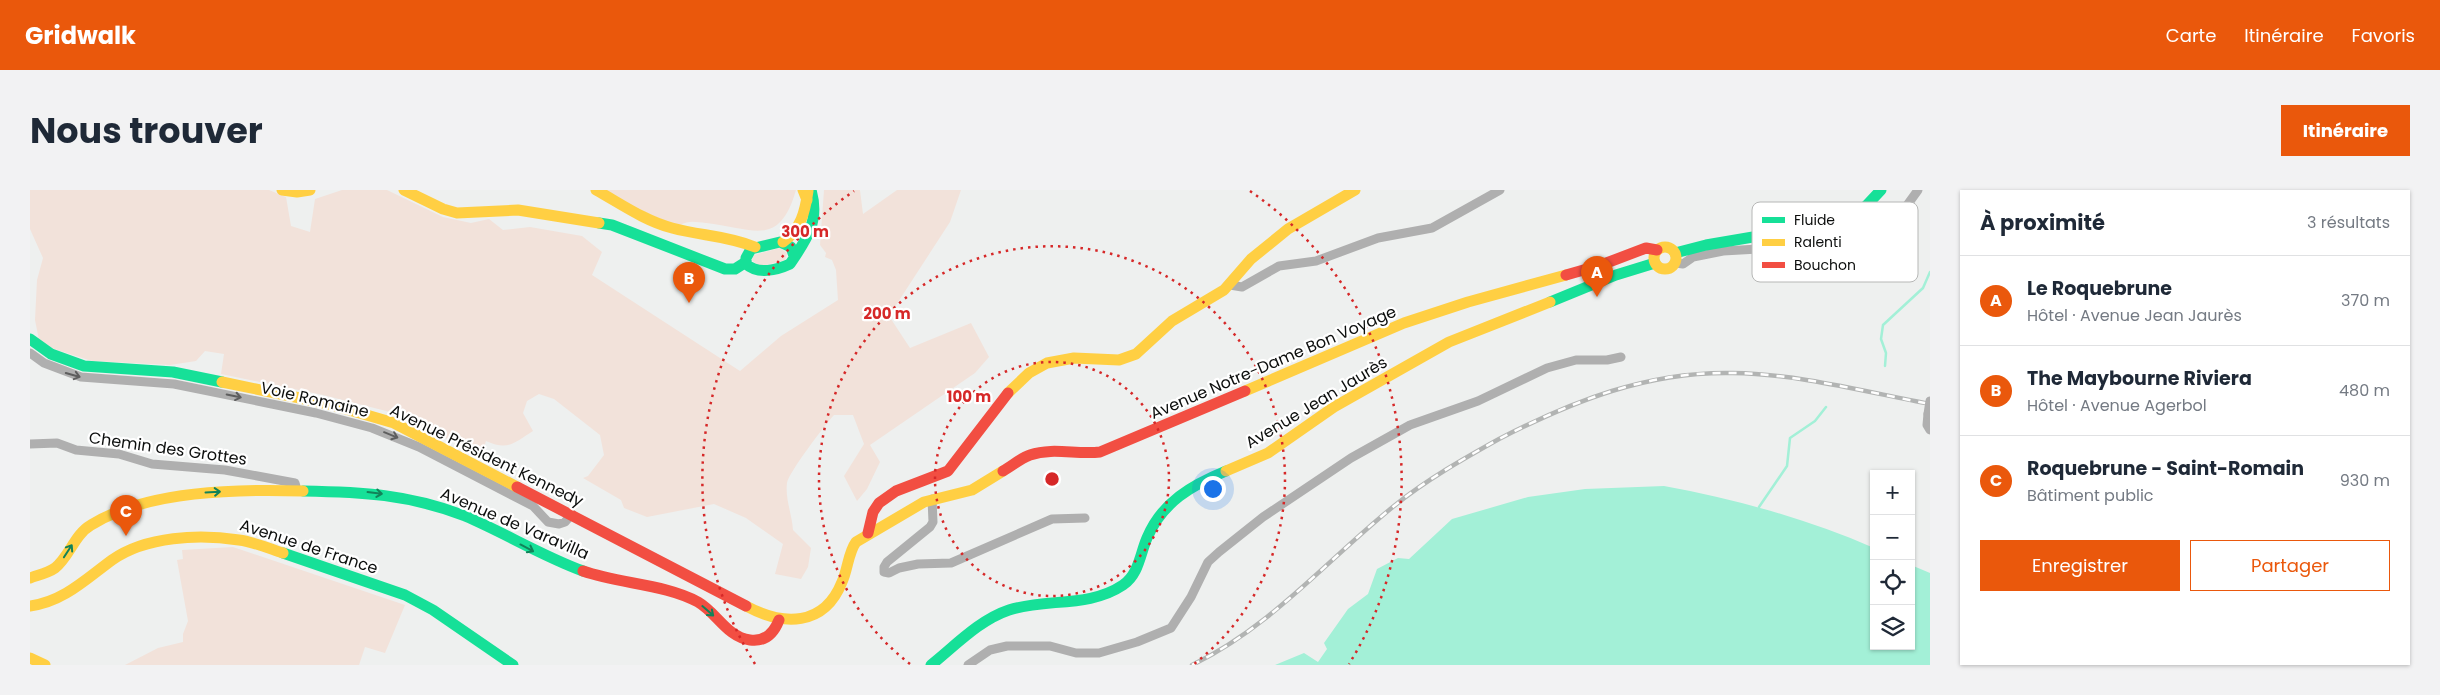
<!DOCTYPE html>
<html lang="fr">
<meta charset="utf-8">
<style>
:root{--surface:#fff;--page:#f2f2f3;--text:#1f2937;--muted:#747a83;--line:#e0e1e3;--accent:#ea580c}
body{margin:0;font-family:Poppins,sans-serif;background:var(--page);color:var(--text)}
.controls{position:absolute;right:15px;bottom:15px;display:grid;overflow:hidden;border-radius:0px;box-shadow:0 1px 4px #0004}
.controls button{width:45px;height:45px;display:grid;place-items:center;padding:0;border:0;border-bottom:1px solid var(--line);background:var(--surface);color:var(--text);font:25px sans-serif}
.you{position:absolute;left:1182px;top:298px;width:18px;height:18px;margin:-12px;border:4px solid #fff;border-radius:50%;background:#1a73e8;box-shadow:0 0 0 8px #1a73e833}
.badge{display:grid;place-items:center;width:32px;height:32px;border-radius:50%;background:var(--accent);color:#fff;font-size:16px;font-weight:700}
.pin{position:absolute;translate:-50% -41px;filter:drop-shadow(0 1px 2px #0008)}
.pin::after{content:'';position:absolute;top:26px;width:18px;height:15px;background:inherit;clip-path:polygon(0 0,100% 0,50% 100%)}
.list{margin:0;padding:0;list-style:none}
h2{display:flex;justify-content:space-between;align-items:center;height:65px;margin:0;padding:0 20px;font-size:21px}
h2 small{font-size:16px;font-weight:400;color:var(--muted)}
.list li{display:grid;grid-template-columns:32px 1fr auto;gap:15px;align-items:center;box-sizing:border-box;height:90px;padding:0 20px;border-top:1px solid var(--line)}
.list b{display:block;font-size:19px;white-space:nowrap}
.list p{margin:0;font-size:16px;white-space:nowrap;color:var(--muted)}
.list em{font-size:16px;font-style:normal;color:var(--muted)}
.actions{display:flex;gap:10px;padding:15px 20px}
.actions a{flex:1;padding:11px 0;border:1px solid var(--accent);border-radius:0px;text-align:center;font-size:18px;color:var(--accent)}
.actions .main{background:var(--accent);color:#fff}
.icon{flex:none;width:28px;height:28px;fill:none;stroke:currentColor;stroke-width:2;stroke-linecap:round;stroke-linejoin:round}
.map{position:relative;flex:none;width:1900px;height:475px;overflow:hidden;border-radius:0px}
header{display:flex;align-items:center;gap:30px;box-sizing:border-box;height:70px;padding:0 25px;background:var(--accent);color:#fff}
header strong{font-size:24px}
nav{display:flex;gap:28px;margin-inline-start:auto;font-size:18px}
.intro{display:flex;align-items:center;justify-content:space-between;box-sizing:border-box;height:120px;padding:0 30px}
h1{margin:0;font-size:35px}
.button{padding:12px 22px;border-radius:0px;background:var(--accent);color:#fff;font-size:18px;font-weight:700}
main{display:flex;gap:30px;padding:0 30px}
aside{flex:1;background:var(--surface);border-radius:0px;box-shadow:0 1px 4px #0004}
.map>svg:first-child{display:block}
.green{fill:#f2e2da}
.water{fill:#a3f0d7}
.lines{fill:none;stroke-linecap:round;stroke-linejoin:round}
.stream{stroke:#a3f0d7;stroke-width:2.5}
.street{stroke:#afafaf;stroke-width:9}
.fast{stroke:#16e098;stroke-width:11}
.slow{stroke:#ffcf43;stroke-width:11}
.jam{stroke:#f24e42;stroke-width:11}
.rail-casing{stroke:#b2b4b3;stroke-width:4.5}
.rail{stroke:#fff;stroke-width:2.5;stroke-dasharray:8;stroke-linecap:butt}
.street-bridge{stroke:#afafaf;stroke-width:9}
.oneway{stroke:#5e5e5e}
.oneway2{stroke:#128259}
.ring{fill:none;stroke:#d62828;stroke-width:2.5;stroke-dasharray:2.5 5}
.labels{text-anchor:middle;stroke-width:4.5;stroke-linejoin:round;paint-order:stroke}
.street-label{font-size:16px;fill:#0c0e0d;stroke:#fff}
.key{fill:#fff;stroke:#b6b7b6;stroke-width:1}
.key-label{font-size:14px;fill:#0c0e0d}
.centre{fill:#d62828;stroke:#fff;stroke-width:2.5}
.ring-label{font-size:15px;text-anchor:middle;font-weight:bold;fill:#d62828;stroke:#fff;stroke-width:4.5;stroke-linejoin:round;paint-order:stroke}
</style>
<header>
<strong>Gridwalk</strong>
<nav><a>Carte</a><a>Itinéraire</a><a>Favoris</a></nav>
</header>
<div class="intro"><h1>Nous trouver</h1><a class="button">Itinéraire</a></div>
<main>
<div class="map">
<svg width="1900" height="475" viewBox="0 0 1900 475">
<rect width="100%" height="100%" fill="#eef0ef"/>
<g class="green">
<path d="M0 0H239L256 7 261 36 280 42 285 9 312 0H357L413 27 441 33 459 29 473 40 500 37 552 46 572 62 562 85 710 181 751 146 808 110 806 80 802 70 795 67 796 63 790 55 794 0H830L833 24 867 0H931L920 32 859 126 880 158 941 133 959 167 945 183 840 255 850 272 837 299 827 311 814 286 834 254 823 225H804C795 235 759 282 757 293 755 309 762 324 763 340L781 358 778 377 771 389 745 384 753 354 716 328 684 314 617 327 594 318 591 310 553 288 558 286 574 265 570 245 524 209 509 204 497 211 493 223 503 241C484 253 478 261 456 251L451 266 368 224 293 205 191 184 194 164 175 161 166 171 140 175 62 171 24 159 9 150 5 130 7 90 13 68 0 39Z"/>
<path d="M564 0H766C749 59 723 38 676 33 666 32 659 30 650 35L640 33Z"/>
<polygon points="750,58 757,63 755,70 729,77 722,70 724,65"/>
<polygon points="203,357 375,415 355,463 335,457 329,475 95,475 128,458 153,452 153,444 158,431 147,370 153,369 152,360"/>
</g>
<path class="water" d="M1634 296C1706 309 1777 329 1844 358V456H1881V375L1900 383V475H1245L1274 463 1288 472 1297 459 1294 453 1318 419 1338 404 1347 379 1368 368 1379 369 1422 329 1498 307 1555 299Z"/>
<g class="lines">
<g class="stream">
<polyline points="1855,176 1856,163 1851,149 1853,135 1893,98 1900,82"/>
<polyline points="1729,317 1757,276 1760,248 1785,231 1796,217"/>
</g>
<g class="street">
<polyline points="1646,73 1653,74 1663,67 1693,61 1746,58 1777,63 1823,59 1848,46 1865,32 1888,0"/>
<polyline points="1200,95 1212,97 1249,76 1286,71 1348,48 1402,38 1470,0"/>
<polyline points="0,163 14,173 51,187 144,194 286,223 342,238 389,257 503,316 518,332 529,334 535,332 542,324"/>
<polyline points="1898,224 1897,235 1900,240"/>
<polyline points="0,254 27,253 46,260 89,264 122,274 195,280 265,293 267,300"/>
<polyline points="902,309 903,332 900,337 857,372 854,377 854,382 859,383 869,378 888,374 921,373 1022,329 1055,328"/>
<polyline points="938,475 960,460 977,456 1020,456 1046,463 1069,463 1107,452 1141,438 1161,407 1178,372 1189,362 1233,327 1321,268 1380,235 1448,211 1517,178 1546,170 1577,170 1591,167"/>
</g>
<g class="fast">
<polyline points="569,33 582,35 695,79 705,79 716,72"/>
<polyline points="1645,63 1676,55 1811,32 1836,16 1851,0"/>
<path d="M764 66 761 57 750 52 721 59 716 68V74C728 85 747 80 760 74 777 49 790 31 781 0"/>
<polyline points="1520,112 1586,85 1625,73"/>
<polyline points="0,149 21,164 54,176 143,182 192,192"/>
<path d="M273 301C331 302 379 304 435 326 475 343 512 366 553 381"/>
<polyline points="253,363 375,405 403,420 483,475"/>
<path d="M901 475C925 456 949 430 979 420 1016 408 1059 418 1093 395 1109 384 1110 364 1117 348 1132 312 1162 295 1196 281"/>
</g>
<g class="slow">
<polyline points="252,0 267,2 280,0"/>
<polyline points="374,0 413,19 427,23 488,20 569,33"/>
<path d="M566 0C591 14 615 31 642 38 671 46 695 45 725 57"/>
<polyline points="773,0 777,10"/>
<path d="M753 52C771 39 775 22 778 1"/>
<circle cx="1635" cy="68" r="11"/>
<polyline points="192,192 299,214 364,233 487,297"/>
<polyline points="1215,201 1374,133 1438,112 1536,85"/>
<polyline points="978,203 999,183 1017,173 1044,168 1089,170 1106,164 1142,131 1194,100 1221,69 1258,39 1325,0"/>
<polyline points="1196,281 1238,263 1304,217 1419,152 1520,112"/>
<path d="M0 388C8 385 18 383 25 378 40 366 44 345 61 335 117 300 209 299 273 301"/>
<path d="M0 416C33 412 56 389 82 370 116 346 169 344 209 350 224 352 238 358 253 363"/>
<path d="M716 416C753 436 794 437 812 392 818 379 818 363 826 352L894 312 942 300 973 281"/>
<polyline points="0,468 15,475"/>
</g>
<g class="jam">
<polyline points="1536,85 1571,75 1616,58 1627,60"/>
<path d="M973 281C982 276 991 268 1000 265 1023 257 1047 265 1070 262L1215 201"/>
<polyline points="487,297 716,416"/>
<polyline points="838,343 843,322 849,313 866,301 918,281 978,203"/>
<path d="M553 381C590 394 635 394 668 412 687 423 697 447 720 450 735 452 744 443 749 430"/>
</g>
<defs>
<path id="rail" d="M1162 475C1241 437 1297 370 1364 316 1396 290 1433 269 1469 249 1543 211 1618 181 1703 183 1768 184 1836 202 1900 214"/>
</defs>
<use href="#rail" class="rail-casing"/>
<use href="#rail" class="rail"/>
<polyline class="street-bridge" points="1898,224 1900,211"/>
</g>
<defs><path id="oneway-shaft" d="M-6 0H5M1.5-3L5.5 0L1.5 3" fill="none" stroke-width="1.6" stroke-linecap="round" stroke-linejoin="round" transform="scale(1.25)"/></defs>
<g class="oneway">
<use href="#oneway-shaft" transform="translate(43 185) rotate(16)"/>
<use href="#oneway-shaft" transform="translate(204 206) rotate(12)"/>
<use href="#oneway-shaft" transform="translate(361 245) rotate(22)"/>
</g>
<g class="oneway2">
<use href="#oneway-shaft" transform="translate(183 302) rotate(-3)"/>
<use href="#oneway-shaft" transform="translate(345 303) rotate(7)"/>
<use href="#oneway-shaft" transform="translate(497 358) rotate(28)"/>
<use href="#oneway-shaft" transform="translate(38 361) rotate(-57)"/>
<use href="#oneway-shaft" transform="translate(678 421) rotate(41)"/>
</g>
<g class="ring">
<circle cx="1022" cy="289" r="117"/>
<path d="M880 474A233 233 0 1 1 1164 474"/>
<path d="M725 474A350 350 0 0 1 824 1M1220 1A350 350 0 0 1 1319 474"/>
</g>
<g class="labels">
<g class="street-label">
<text transform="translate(1243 172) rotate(-23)" y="6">Avenue Notre-Dame Bon Voyage</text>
<text transform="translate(285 209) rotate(13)" y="6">Voie Romaine</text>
<text transform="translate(1286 212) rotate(-31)" y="6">Avenue Jean Jaurès</text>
<text transform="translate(138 258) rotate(8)" y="6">Chemin des Grottes</text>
<text transform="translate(457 265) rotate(26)" y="6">Avenue Président Kennedy</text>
<text transform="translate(485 333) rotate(23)" y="6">Avenue de Varavilla</text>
<text transform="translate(279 356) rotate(18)" y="6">Avenue de France</text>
</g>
</g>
<rect x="1722" y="12" width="166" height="80" rx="8" class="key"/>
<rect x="1732" y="27" width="23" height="6" fill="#16e098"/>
<rect x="1732" y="49" width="23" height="7" fill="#ffcf43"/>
<rect x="1732" y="72" width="23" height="6" fill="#f24e42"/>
<g class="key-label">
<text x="1764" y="35">Fluide</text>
<text x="1764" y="57">Ralenti</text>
<text x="1764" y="80">Bouchon</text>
</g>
<circle cx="1022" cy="289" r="8" class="centre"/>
<g class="ring-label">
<text x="775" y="47">300 m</text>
<text x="857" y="129">200 m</text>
<text x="939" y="212">100 m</text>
</g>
</svg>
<div class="controls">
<button>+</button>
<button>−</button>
<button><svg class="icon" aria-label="locate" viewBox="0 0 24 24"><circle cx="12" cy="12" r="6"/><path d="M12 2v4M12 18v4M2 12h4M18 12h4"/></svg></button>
<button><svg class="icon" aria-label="layers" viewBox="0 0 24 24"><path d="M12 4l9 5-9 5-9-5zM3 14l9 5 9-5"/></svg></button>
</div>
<div class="you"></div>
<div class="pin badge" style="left:1567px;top:107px">A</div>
<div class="pin badge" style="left:659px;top:113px">B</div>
<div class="pin badge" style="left:96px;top:346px">C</div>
</div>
<aside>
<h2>À proximité<small>3 résultats</small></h2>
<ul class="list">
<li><span class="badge">A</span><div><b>Le Roquebrune</b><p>Hôtel · Avenue Jean Jaurès</p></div><em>370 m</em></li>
<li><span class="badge">B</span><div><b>The Maybourne Riviera</b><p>Hôtel · Avenue Agerbol</p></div><em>480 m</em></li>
<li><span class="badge">C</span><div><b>Roquebrune - Saint-Romain</b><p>Bâtiment public</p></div><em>930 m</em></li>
</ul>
<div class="actions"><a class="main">Enregistrer</a><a>Partager</a></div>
</aside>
</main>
